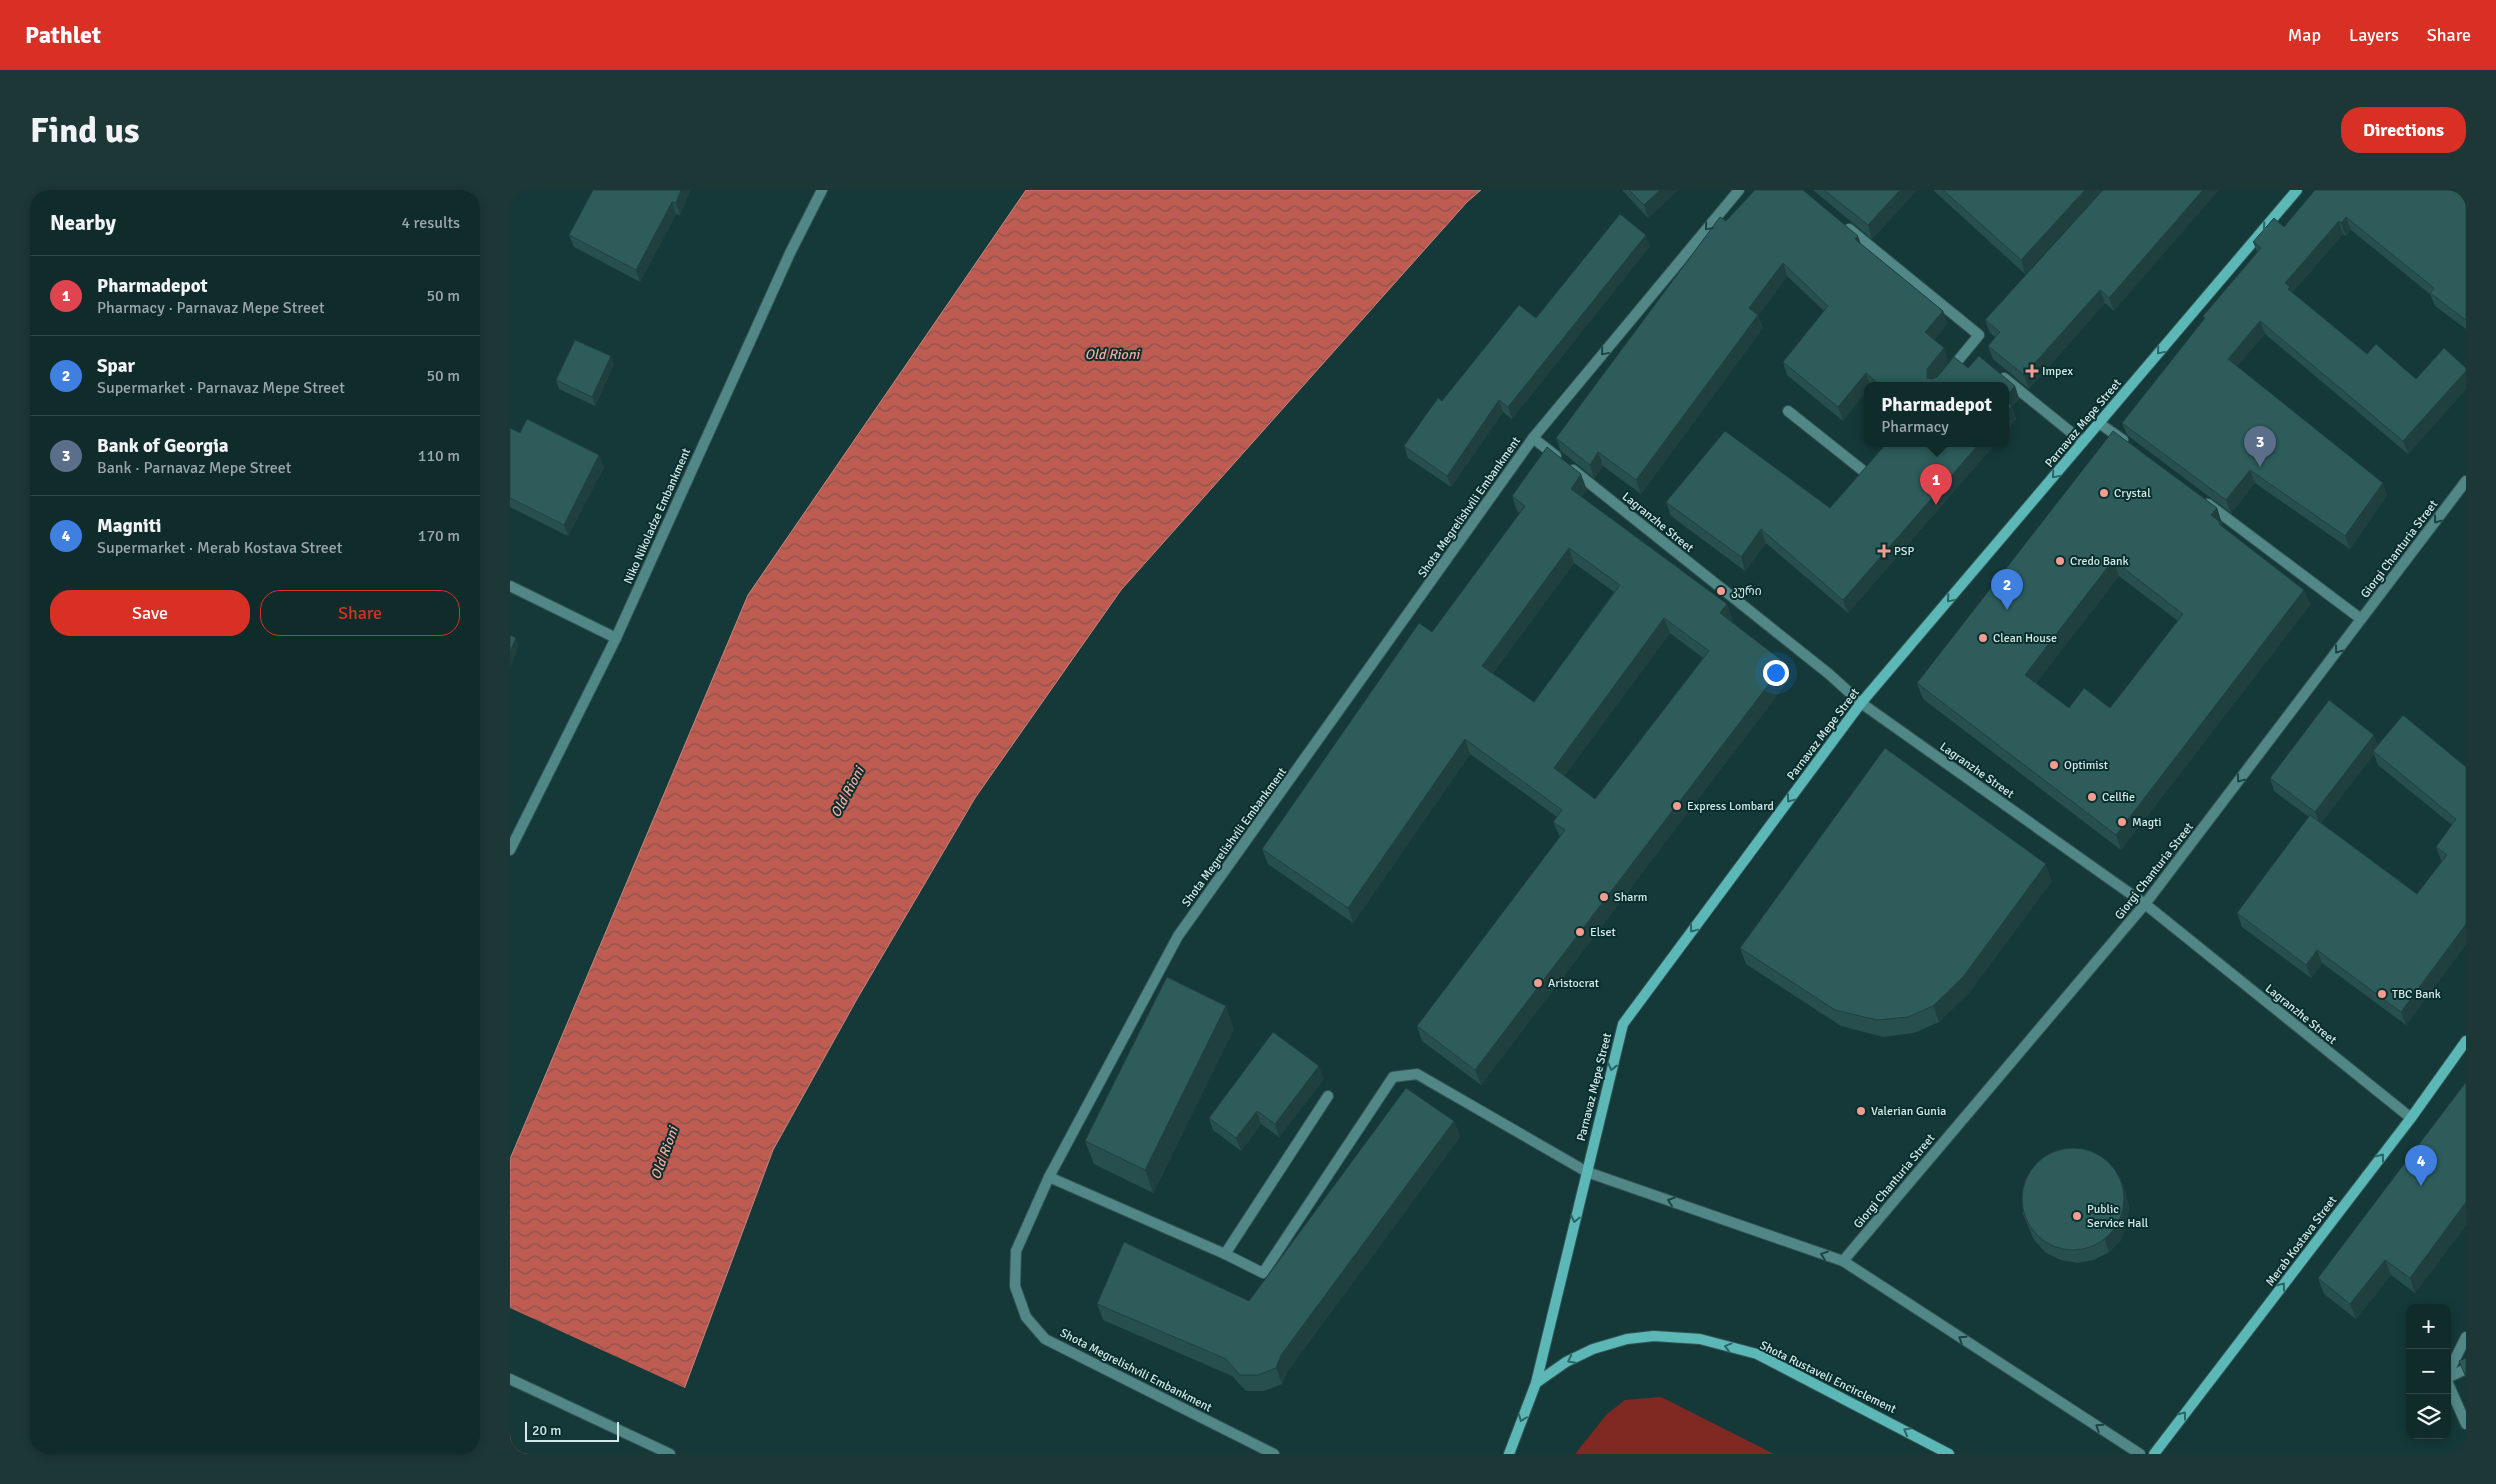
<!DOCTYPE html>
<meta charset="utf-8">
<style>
:root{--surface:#0f2b2a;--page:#1d3736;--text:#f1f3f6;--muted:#9ba7a8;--line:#2f4747;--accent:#d93025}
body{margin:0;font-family:Signika,"Noto Sans Georgian",sans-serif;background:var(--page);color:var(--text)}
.controls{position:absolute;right:15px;bottom:15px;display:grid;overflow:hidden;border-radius:10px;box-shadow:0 2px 8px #0003}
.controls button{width:45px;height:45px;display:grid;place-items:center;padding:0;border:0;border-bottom:1px solid var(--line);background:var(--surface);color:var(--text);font:25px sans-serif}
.scale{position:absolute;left:15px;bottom:12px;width:94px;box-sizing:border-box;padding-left:5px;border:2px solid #d4e8e7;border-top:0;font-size:14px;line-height:18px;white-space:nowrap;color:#d4e8e7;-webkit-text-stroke:4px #082e2e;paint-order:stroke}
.you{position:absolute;left:1265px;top:482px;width:18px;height:18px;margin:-12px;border:4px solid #fff;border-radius:50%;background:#1a73e8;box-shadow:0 0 0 8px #1a73e833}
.badge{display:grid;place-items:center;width:32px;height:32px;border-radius:50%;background:var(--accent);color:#fff;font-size:16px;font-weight:700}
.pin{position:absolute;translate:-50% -41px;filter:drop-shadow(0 1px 2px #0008)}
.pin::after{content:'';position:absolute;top:26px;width:18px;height:15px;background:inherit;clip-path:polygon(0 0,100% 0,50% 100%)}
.popup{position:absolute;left:1354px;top:192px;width:145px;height:65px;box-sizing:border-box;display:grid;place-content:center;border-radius:10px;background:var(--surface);filter:drop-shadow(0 1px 4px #0005);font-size:16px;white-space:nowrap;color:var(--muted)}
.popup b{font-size:19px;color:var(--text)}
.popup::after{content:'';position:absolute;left:50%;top:100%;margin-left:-10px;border:10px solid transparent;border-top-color:var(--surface)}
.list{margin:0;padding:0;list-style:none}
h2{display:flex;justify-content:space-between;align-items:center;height:65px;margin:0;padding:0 20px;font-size:21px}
h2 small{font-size:16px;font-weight:400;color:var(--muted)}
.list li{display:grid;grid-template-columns:32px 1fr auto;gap:15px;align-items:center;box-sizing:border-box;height:80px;padding:0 20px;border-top:1px solid var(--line)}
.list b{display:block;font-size:19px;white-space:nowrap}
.list p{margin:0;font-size:16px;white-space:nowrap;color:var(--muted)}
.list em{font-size:16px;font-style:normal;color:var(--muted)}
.actions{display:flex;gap:10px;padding:15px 20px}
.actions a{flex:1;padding:11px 0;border:1px solid var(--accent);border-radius:20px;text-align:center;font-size:18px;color:var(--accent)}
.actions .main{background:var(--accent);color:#fff}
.icon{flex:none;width:28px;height:28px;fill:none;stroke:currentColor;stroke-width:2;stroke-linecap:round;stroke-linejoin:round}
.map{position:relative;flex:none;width:1956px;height:1264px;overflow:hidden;border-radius:20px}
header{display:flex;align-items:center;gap:30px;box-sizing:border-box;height:70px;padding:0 25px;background:var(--accent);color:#fff}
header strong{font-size:24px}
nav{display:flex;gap:28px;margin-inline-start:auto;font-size:18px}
.intro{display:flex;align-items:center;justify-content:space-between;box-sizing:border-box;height:120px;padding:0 30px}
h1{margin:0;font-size:35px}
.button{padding:12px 22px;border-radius:20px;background:var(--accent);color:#fff;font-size:18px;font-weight:700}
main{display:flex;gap:30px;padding:0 30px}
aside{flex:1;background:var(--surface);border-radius:20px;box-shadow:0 2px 8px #0003}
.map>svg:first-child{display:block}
.green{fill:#802822}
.water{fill:url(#water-waves);stroke:#c5867f}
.pier{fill:#143938}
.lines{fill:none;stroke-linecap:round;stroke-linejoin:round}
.service-casing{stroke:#335554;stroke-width:12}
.minor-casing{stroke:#335554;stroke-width:12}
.tertiary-casing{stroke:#335554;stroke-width:12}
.secondary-casing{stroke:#335554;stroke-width:12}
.service{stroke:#518887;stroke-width:10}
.minor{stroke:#518887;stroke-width:10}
.tertiary{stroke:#518887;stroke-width:10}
.secondary{stroke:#5cb8b7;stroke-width:10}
.wall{fill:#274f4e;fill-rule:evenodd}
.shaded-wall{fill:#204040}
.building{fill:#2d5c5b;stroke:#204040;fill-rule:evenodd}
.oneway{stroke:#1a4444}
.oneway2{stroke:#2a6565}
.poi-dot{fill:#f59c91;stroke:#082e2e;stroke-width:2}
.labels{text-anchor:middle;stroke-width:4;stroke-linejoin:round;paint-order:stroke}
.poi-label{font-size:12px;fill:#d4e8e7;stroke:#082e2e;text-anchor:start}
.street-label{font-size:12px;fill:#d4e8e7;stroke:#082e2e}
.water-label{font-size:14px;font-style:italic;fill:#f8a99f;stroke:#082e2e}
</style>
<header>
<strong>Pathlet</strong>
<nav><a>Map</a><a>Layers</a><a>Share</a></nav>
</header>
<div class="intro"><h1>Find us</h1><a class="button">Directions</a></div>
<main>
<aside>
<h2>Nearby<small>4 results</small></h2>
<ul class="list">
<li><span class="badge" style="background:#e0444e">1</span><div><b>Pharmadepot</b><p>Pharmacy · Parnavaz Mepe Street</p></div><em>50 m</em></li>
<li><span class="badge" style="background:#3f7fe0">2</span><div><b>Spar</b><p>Supermarket · Parnavaz Mepe Street</p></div><em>50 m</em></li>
<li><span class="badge" style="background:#5c6f8a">3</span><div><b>Bank of Georgia</b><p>Bank · Parnavaz Mepe Street</p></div><em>110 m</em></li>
<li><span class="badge" style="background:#3f7fe0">4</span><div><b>Magniti</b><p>Supermarket · Merab Kostava Street</p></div><em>170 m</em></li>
</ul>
<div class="actions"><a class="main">Save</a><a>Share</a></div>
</aside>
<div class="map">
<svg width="1956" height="1264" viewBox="0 0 1956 1264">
<defs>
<pattern id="water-waves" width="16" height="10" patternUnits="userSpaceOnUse" patternTransform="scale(1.25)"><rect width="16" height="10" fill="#be5c52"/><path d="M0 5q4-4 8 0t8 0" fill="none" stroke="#8c534d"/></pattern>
</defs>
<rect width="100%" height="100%" fill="#143938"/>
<polygon class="green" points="1151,1207 1264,1264 1065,1264 1097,1224 1115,1210"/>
<polygon class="water" points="516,0 971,0 957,12 611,400 465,608 347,809 263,960 150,1264 0,1264 0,969 238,405"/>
<polygon class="pier" points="0,1118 177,1199 153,1264 12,1264 0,1259"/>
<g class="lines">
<defs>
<g id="service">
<polyline points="1339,39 1469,145 1427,196"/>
<polyline points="1494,188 1573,252"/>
<polyline points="1278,221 1356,283"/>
<polyline points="539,987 715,1064 818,906"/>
<polyline points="715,1064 753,1083 883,887 907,884 1077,982"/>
<polyline points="1937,1185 1956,1147"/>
<polyline points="1937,1188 1956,1179"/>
<polyline points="1937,1191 1956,1234"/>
</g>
<g id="minor">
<polyline points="1589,233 1613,250"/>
<polyline points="1023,248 1046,266"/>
<polyline points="1063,280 1319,484 1351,513 1635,714 1901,928"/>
<polyline points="1698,314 1851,429"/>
<polyline points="0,396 106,448"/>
<polyline points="1077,982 1333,1071 1630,1264"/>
<polyline points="1333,1071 1635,714 1956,291"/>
<polyline points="764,1264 535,1149 516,1127 505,1096 506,1061 539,987 668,746 1023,248 1229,0"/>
</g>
<g id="tertiary">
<polyline points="0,660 106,448 280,63 312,0"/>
<polyline points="0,1189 160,1264"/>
</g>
<g id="secondary">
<polyline points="1026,1193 1056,1172 1083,1159 1117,1149 1144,1146 1190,1149 1247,1164 1439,1264"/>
<polyline points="999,1264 1026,1193 1113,834 1351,513 1787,0"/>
<polyline points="1644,1264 1901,928 1956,851"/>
</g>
</defs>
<use href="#service" class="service-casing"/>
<use href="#minor" class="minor-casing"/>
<use href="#tertiary" class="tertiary-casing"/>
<use href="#secondary" class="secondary-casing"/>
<use href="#service" class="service"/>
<use href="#minor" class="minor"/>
<use href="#tertiary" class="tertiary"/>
<use href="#secondary" class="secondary"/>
</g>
<g class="wall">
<polygon points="180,0 170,25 166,24 130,92 64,57 59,45"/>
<polygon points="1112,0 1168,0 1138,28"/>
<polygon points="1303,0 1407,0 1362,49"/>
<polygon points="1423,0 1592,0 1515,84"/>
<polygon points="1593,0 1604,121 1595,113 1519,199 1483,169 1478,156 1485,147 1480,143 1475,130"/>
<polygon points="1956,0 1956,139 1925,116 1920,104 1841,40 1836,46 1833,44 1782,103 1857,164 1906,189 1956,178 1956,199 1898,264 1755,144 1727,176 1877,305 1840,359 1745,293 1721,323 1617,245 1612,233 1694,130 1693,126 1747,62 1743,52 1774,37"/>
<polygon points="1216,31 1352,55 1433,121 1437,134 1424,150 1438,171 1425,188 1458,178 1505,196 1509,209 1502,217 1506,229 1495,243 1495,196 1357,196 1333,231 1277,185 1273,172 1314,121 1277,86 1248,126 1253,138 1131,304 1093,276 1084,288 1051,261 1046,248"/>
<polygon points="1140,56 1002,229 993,222 941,297 898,268 894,256 1026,128"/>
<polygon points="104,174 85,216 49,199 46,190"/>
<polygon points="0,238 94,277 58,346 0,317"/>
<path d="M1603 241 1707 318 1712 334 1711 335 1712 337 1794 400 1800 415 1611 660 1413 509 1407 493ZM1609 386 1668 431 1600 518H1559L1526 493Z"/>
<polygon points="1377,254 1485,254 1338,423 1256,353 1235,381 1161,326 1156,312 1320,318"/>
<path d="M1077 300 1071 307 1217 414 1222 429 1220 432 1280 488 971 895 912 851 907 836 1050 647 1043 632 1047 627 960 564 843 733 758 674 752 659 922 442 1010 323 1007 321 1002 306ZM1064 373 1104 402 1024 512 983 483ZM1160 443 1193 468 1085 609 1054 586Z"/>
<path d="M1868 555 1956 577V754L1896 835 1812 773 1801 788 1732 737 1727 723 1799 627 1764 601 1760 588ZM1864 564 1868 575 1942 635 1926 657 1931 670 1932 671 1907 704 1811 633Z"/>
<polygon points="1542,691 1459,803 1429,832 1404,843 1373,847 1331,836 1236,774 1230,758"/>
<polygon points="724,839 643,1003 584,974 575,951"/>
<polygon points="814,889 769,947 751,934 731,961 703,940 699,928"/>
<polygon points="1956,892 1956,1035 1905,1103 1881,1085 1846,1129 1814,1104 1808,1088"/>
<polygon points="944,931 950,947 777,1182 772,1194 754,1201 736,1201 722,1186 593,1130 587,1114 739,1111"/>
<polygon points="1610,988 1615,1001 1619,1017 1617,1034 1611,1050 1599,1062 1584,1070 1568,1073 1551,1070 1536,1063 1524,1050 1512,1022"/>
</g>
<g class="shaded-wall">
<polygon points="171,0 180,0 170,25 166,13"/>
<polygon points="1150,0 1168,0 1138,28 1134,15"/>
<polygon points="1390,0 1407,0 1362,49 1358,35"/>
<polygon points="1575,0 1592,0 1515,84 1511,70"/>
<polygon points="1693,0 1709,0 1604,121 1599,108"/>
<polygon points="162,12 166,24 130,92 126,80"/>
<polygon points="1836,27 1841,40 1836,46 1831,33"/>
<polygon points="1829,31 1833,44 1782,103 1785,110 1775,93"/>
<polygon points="1136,45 1140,56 1002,229 998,217"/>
<polygon points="1348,46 1353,59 1345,49"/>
<polygon points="1273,73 1277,86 1248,126 1253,138 1131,304 1126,290 1239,118"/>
<polygon points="1590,100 1595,113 1519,199 1514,185"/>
<polygon points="1433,121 1437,134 1420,156 1415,142"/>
<polygon points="1750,131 1755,144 1723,181 1718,169"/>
<polygon points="1434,158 1438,171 1421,192 1417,188 1417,179"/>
<polygon points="101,166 104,174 85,216 82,207"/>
<polygon points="1956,181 1956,199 1898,264 1893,251"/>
<polygon points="1356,183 1360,196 1357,196 1357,201 1333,231 1328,217"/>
<polygon points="1505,196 1509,209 1502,217 1506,229 1495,243 1495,207"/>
<polygon points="989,210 993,222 941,297 937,286"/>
<polygon points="1469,254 1485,254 1338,423 1333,410"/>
<polygon points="1088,262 1093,276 1084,288 1080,275"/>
<polygon points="89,265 94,277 58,346 54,335"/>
<polygon points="1740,280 1745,293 1721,323 1716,310"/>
<polygon points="1071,284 1077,300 1066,314 1061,299"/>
<polygon points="1873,293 1877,305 1840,359 1835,346"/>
<polygon points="1707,318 1712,334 1711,335 1716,347 1701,325"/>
<polygon points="1251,339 1256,353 1235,381 1231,367"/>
<polygon points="1059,358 1064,373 977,491 972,476"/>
<polygon points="1603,370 1609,386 1521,500 1515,485"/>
<polygon points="1794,400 1800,415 1611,660 1606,645"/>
<polygon points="1217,414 1222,429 1215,438 1210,423"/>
<polygon points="1154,428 1160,443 1049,593 1044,578"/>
<polygon points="6,448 9,456 0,478 0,462"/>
<polygon points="1275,473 1280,488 971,895 965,880"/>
<polygon points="1864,545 1869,558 1863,561 1864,564 1810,635 1805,622"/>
<polygon points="955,549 960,564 843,733 838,718"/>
<polygon points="1536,674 1542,691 1459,803 1429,832 1423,816"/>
<polygon points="1956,734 1956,754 1896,835 1891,822"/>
<polygon points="1807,760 1812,773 1801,788 1796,775"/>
<polygon points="716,816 724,839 643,1003 635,980"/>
<polygon points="809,876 814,889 769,947 765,934"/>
<polygon points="747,921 751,934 731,961 726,948"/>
<polygon points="944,931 950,947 777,1182 772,1194 766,1178 771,1165"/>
<polygon points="1610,988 1615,1001 1619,1017 1617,1034 1611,1050 1599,1062 1595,1050"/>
<polygon points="1956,1012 1956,1035 1905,1103 1900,1088"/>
<polygon points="1875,1070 1881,1085 1846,1129 1840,1114"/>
</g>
<g class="building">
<polygon points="83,0 171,0 166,13 162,12 126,80 59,45"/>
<polygon points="1119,0 1150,0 1134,15"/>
<polygon points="1245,0 1293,0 1348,46 1345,49 1433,121 1415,142 1434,158 1417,179 1417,188 1422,189 1427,187 1444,167 1458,178 1469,166 1505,196 1495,207 1495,196 1371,196 1356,183 1328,217 1273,172 1318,116 1273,73 1239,118 1248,125 1126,290 1088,262 1080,275 1046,248 1210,27 1216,31"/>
<polygon points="1314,0 1390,0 1358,35"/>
<polygon points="1433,0 1575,0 1511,70"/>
<polygon points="1593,0 1693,0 1599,108 1590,100 1514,185 1478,156 1490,142 1475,130"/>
<polygon points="1805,0 1956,0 1956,130 1920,103 1924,98 1836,27 1831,33 1829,31 1775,93 1780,97 1778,99 1857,164 1866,154 1906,189 1934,158 1956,178 1956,181 1893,251 1750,131 1718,169 1873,293 1835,346 1740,280 1716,310 1612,233 1695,128 1693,126 1751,58 1743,52 1764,28 1774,37"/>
<polygon points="1110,24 1136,45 998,217 989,210 937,286 894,256 928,208 932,211 1009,115 1026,128"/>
<polygon points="65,150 101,166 82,207 46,190"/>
<polygon points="1495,210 1502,216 1495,224"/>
<polygon points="17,229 89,265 54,335 0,308 0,238 10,243"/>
<polygon points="1215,241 1320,318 1376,254 1469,254 1333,410 1251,339 1231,367 1156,312"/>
<path d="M1603 241 1707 318 1701 325 1710 332 1709 334 1794 400 1606 645 1407 493ZM1603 370 1673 424 1600 518 1574 498 1559 518 1515 485Z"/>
<path d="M1037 257 1071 284 1061 299 1217 414 1210 423 1275 473 965 880 907 836 1055 640 1043 632 1052 620 955 549 838 718 752 659 909 433 922 442 1015 316 1002 306ZM1059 358 1110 395 1024 512 972 476ZM1154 428 1199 461 1085 609 1044 578Z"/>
<polygon points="0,445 6,448 0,462"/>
<polygon points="1819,510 1864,545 1805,622 1760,588"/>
<polygon points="1893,525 1956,577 1956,734 1891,822 1807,760 1796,775 1727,723 1800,625 1907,704 1937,665 1926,657 1946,629 1863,561"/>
<polygon points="1375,558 1536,674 1453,787 1423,816 1398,827 1367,830 1325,820 1230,758"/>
<polygon points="657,787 716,816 635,980 575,951"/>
<polygon points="763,842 809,876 765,934 747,921 726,948 699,928"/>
<polygon points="1956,892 1956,1012 1900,1088 1875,1070 1840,1114 1808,1088"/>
<polygon points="896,898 944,931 771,1165 766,1178 748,1185 730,1185 716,1169 587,1114 614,1052 739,1111"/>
<circle cx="1563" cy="1009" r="51"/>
<polygon points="1956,1168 1956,1187 1949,1171"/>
</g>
<defs><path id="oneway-chevron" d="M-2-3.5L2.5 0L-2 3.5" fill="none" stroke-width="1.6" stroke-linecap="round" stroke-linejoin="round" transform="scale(1.25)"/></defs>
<g class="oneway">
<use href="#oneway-chevron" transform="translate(1198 37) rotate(130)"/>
<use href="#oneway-chevron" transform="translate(1094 162) rotate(130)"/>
<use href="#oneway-chevron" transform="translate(1927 330) rotate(127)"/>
<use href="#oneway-chevron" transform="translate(1828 460) rotate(127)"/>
<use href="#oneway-chevron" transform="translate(1730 589) rotate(127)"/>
<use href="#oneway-chevron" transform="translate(1161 1011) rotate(-161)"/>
<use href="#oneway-chevron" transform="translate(1314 1065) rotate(-161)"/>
<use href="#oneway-chevron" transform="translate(1452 1149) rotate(-147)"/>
<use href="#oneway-chevron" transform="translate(1589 1237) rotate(-147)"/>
</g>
<g class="oneway2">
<use href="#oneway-chevron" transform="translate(1756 37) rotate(130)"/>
<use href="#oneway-chevron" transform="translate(1650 161) rotate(130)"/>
<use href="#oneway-chevron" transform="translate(1545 285) rotate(130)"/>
<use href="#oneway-chevron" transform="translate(1440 409) rotate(130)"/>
<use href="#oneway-chevron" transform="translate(1280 609) rotate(127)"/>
<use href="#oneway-chevron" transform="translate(1183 739) rotate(127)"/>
<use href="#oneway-chevron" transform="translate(1102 877) rotate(104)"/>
<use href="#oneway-chevron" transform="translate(1871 967) rotate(-53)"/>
<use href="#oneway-chevron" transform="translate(1065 1029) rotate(103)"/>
<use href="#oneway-chevron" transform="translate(1772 1096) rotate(-53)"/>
<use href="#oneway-chevron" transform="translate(1218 1157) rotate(-165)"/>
<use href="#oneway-chevron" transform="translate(1061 1170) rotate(153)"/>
<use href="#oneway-chevron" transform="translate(1673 1225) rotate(-53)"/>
<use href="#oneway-chevron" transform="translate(1012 1228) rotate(111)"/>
<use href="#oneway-chevron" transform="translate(1397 1241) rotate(-151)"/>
</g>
<g class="poi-dot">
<path d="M1519.5 173.5h5v5h5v5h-5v5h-5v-5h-5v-5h5z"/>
<circle cx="1594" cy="303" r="5"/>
<path d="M1371.5 353.5h5v5h5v5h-5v5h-5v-5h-5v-5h5z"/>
<circle cx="1550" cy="371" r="5"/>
<circle cx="1211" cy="401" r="5"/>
<circle cx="1473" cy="448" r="5"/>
<circle cx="1544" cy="575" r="5"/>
<circle cx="1582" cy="607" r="5"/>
<circle cx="1167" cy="616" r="5"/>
<circle cx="1612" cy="632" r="5"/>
<circle cx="1094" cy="707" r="5"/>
<circle cx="1070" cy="742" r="5"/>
<circle cx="1028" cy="793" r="5"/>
<circle cx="1872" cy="804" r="5"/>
<circle cx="1351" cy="921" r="5"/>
<circle cx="1567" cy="1026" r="5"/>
</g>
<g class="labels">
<g class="poi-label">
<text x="1532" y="185">Impex</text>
<text x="1604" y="307">Crystal</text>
<text x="1384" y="365">PSP</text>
<text x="1560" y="375">Credo Bank</text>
<text x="1221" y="405">კური</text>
<text x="1483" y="452">Clean House</text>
<text x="1554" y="579">Optimist</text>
<text x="1592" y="611">Cellfie</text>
<text x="1177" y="620">Express Lombard</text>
<text x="1622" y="636">Magti</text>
<text x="1104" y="711">Sharm</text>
<text x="1080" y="746">Elset</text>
<text x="1038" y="797">Aristocrat</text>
<text x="1882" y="808">TBC Bank</text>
<text x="1361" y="925">Valerian Gunia</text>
<text x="1577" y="1023">Public<tspan x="1577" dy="14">Service Hall</tspan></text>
</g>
<g class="street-label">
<text transform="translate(1573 233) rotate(-50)" y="4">Parnavaz Mepe Street</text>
<text transform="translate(959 317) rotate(-55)" y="4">Shota Megrelishvili Embankment</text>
<text transform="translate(147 326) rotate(-66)" y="4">Niko Nikoladze Embankment</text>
<text transform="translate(1148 332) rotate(39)" y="4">Lagranzhe Street</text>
<text transform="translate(1889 359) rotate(-53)" y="4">Giorgi Chanturia Street</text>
<text transform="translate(1313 544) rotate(-53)" y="4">Parnavaz Mepe Street</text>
<text transform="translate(1467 580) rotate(35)" y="4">Lagranzhe Street</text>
<text transform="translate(724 647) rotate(-54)" y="4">Shota Megrelishvili Embankment</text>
<text transform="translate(1644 681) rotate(-52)" y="4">Giorgi Chanturia Street</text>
<text transform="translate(1791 824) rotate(39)" y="4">Lagranzhe Street</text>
<text transform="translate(1084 897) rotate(-76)" y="4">Parnavaz Mepe Street</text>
<text transform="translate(1384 991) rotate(-50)" y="4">Giorgi Chanturia Street</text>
<text transform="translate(1791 1051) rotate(-53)" y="4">Merab Kostava Street</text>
<text transform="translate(626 1180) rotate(27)" y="4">Shota Megrelishvili Embankment</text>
<text transform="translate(1318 1187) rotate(26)" y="4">Shota Rustaveli Encirclement</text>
</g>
<g class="water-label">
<text x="602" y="169">Old Rioni</text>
<text transform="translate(337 602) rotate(-62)" y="5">Old Rioni</text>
<text transform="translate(154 963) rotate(-70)" y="5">Old Rioni</text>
</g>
</g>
</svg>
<div class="controls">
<button>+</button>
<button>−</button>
<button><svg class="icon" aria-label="layers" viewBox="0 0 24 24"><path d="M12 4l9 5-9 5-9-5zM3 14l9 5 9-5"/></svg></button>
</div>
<div class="scale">20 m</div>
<div class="you"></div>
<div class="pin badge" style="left:1426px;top:315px;background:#e0444e">1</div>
<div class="popup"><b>Pharmadepot</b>Pharmacy</div>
<div class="pin badge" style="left:1497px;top:420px;background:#3f7fe0">2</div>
<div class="pin badge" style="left:1750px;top:277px;background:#5c6f8a">3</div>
<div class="pin badge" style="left:1911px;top:996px;background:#3f7fe0">4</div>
</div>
</main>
